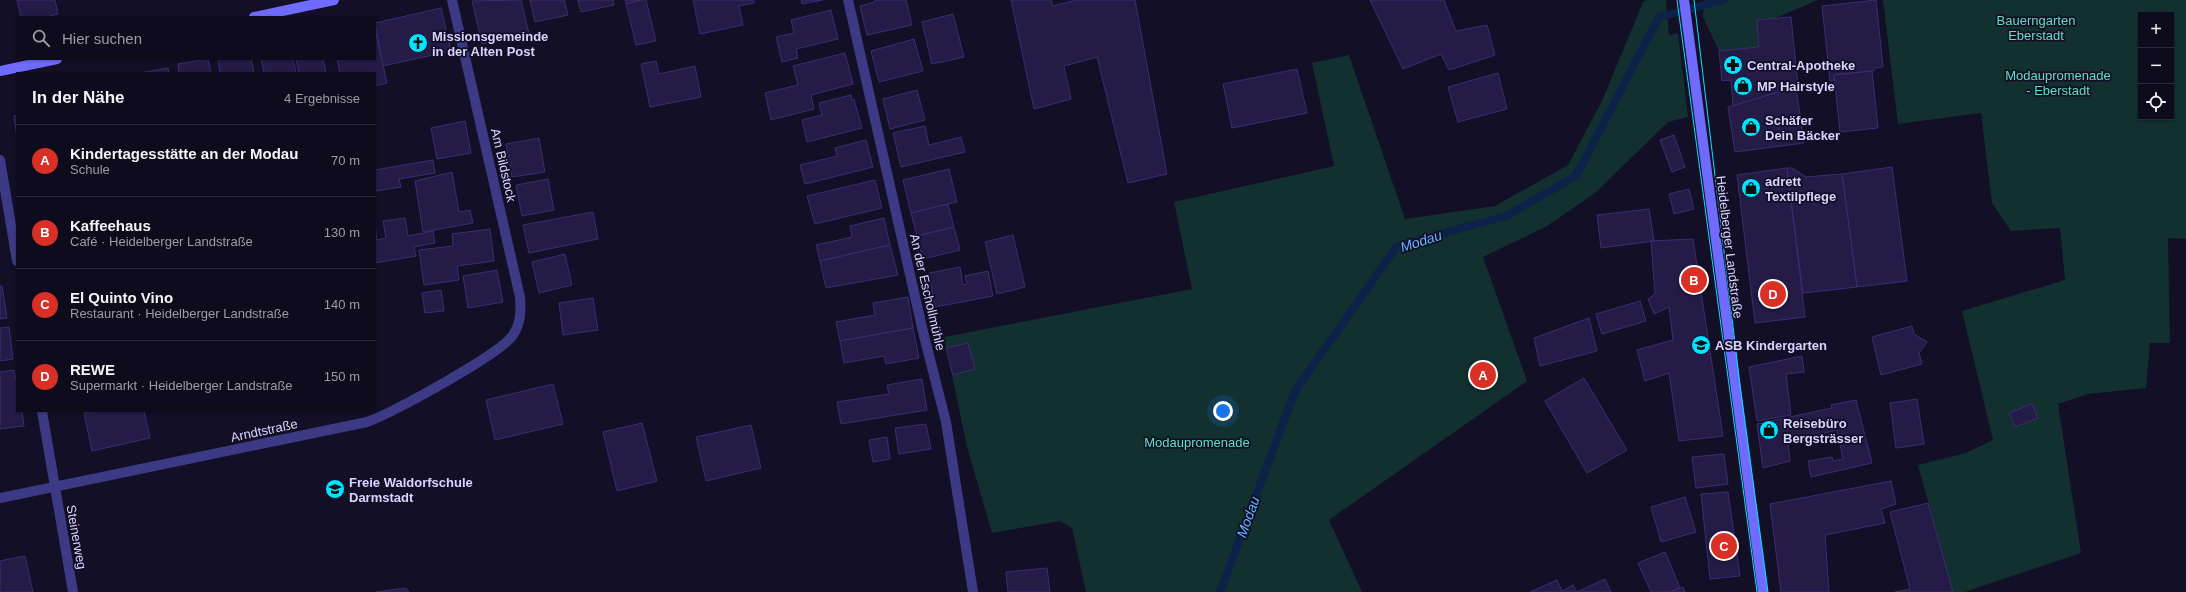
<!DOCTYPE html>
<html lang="de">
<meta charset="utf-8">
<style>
:root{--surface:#0e0b1c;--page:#171425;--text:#f1f3f6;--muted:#9b9ba3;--line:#2e2b3b;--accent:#d93025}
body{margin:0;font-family:Arial,sans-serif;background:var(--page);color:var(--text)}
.controls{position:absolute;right:12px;top:12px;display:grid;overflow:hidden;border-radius:0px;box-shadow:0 1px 3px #0004}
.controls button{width:36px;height:36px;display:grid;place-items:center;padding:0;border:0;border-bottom:1px solid var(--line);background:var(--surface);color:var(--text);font:20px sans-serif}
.you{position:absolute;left:1223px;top:411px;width:14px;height:14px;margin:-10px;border:3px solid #fff;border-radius:50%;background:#1a73e8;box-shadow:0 0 0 6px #1a73e833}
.badge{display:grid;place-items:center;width:26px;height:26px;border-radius:50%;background:var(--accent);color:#fff;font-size:13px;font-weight:700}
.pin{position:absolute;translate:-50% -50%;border:2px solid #fff;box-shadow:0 1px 4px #0006}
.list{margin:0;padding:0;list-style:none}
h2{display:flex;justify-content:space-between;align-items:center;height:52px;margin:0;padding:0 16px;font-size:17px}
h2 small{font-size:13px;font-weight:400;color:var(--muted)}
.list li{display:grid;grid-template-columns:26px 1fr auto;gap:12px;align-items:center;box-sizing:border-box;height:72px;padding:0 16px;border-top:1px solid var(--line)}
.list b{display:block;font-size:15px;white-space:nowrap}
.list p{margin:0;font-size:13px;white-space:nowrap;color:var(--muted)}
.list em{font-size:13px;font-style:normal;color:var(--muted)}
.icon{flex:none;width:22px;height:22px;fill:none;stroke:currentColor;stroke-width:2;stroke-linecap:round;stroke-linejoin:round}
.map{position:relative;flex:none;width:2186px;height:592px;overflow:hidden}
.search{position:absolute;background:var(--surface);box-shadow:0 1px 3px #0004;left:16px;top:16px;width:360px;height:44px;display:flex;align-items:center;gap:10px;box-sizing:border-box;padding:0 14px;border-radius:0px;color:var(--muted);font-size:15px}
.panel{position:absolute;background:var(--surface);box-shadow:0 1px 3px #0004;left:16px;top:72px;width:360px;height:340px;border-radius:0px}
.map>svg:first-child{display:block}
.green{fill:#12302f;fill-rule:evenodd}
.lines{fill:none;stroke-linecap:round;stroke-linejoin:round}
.stream{stroke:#0c2248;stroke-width:8}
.building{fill:#241b47;stroke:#3b2d73}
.street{stroke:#3d3a85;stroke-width:10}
.secondary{stroke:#6f6bff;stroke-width:10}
.tram{stroke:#00e5ff;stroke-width:1}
.labels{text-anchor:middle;stroke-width:3.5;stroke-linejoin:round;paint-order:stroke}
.park-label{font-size:13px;fill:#5fe0c0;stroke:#130f26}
.poi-label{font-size:13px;font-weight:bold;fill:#d9d4ff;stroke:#130f26;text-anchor:start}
.street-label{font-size:13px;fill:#d9d4ff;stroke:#130f26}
.water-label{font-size:14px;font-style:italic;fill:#62b6ff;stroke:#130f26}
</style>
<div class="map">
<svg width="2186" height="592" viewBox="0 0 2186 592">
<rect width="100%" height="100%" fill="#130f26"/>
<g class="green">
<polygon points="1646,0 1666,0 1669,35 1678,33 1688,117 1668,122 1595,193 1547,226 1483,257 1527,381 1329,520 1362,592 1086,592 1072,528 1060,521 992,533 967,447 944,337 1192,289 1174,202 1334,166 1312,63 1349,55 1405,219 1495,206 1568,165 1602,101 1643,2"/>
<polygon points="1704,0 1818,0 1775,18 1757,20 1759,47 1719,51 1703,17"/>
<path d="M1883 0H2186V239L2168 238 2170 343H2150L2146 388 2088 394 2058 404 2081 553 1965 592H1953L1918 465 1966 453 1993 440 1962 311 2065 280 2060 228 2011 231 1992 203 1981 113 1898 124ZM2141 15H2171V117H2141Z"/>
</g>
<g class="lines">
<polyline class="stream" points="1220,592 1295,391 1397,246 1506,216 1576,176 1659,17 1724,0"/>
</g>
<g class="building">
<polygon points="17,0 55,0 58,14 46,17 21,17"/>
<polygon points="521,0 529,34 482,44 472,1"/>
<polygon points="530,0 564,0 568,15 535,22"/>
<polygon points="578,0 613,0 614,5 581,12"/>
<polygon points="625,0 641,0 626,4"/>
<polygon points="641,0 646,0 656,41 636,45 626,4"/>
<polygon points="693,0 754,0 754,3 739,6 743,25 700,34"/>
<polygon points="801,0 823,0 802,4"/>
<polygon points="875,0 906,0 912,25 867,35 860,6 875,2"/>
<polygon points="1011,0 1051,0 1053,6 1076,0 1135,0 1167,174 1128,183 1097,57 1064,66 1071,99 1034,109"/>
<polygon points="1370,0 1444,0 1456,31 1487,25 1495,55 1449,70 1441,54 1403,69"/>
<polygon points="1876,0 1883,67 1874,68 1874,71 1872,71 1834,75 1834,80 1830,81 1822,6"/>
<polygon points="441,8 451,51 383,66 375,23"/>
<polygon points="831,10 838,39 796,49 798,58 782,62 776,37 794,33 791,20"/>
<polygon points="953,14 964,57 932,64 922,22"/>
<polygon points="1791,17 1798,86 1733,106 1731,80 1722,81 1719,51 1759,47 1757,20"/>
<polygon points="375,29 387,83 375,86 375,73 340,73 337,59 375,59"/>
<polygon points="914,39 923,71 879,82 871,51"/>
<polygon points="845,53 853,84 811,95 814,109 771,120 765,93 798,85 793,66"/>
<polygon points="208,59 211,73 179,73 178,64"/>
<polygon points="218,59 251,59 254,73 220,73"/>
<polygon points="261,59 293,59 296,73 264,73"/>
<polygon points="296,59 323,59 326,73 299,73"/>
<polygon points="656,61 659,74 695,66 701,97 650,107 641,64"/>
<polygon points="168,68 169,73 139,73"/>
<polygon points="1297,69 1307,113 1232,128 1223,84"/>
<polygon points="1872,71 1878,128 1840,132 1834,75"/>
<polygon points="1498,73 1507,109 1458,122 1448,87"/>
<polygon points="1796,87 1804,143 1735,152 1728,107"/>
<polygon points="917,90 925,120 890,129 883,99"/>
<polygon points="851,95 852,100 854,99 862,128 807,142 802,120 822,115 819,103"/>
<polygon points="17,115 17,138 14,116"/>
<polygon points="465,121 471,153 437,159 431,128"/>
<polygon points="925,126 929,145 961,137 965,152 901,167 893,133"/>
<polygon points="1674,135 1685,167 1672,172 1660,140"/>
<polygon points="539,138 545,172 512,177 506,144"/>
<polygon points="866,140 873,167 805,184 800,165 837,156 835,148"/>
<polygon points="433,160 435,173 399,179 401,187 375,191 375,170"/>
<polygon points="1892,167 1907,281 1857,287 1842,174"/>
<polygon points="1787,168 1805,317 1755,323 1737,175"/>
<polygon points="1787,168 1792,168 1806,177 1842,174 1857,287 1803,293"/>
<polygon points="949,169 957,202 911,213 903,180"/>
<polygon points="452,172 459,212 470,210 473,223 423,232 415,181"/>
<polygon points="548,179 554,210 522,216 516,185"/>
<polygon points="875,180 882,208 815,224 807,196"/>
<polygon points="1689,189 1694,209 1674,214 1669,194"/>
<polygon points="948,204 954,227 917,236 911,213"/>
<polygon points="1649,209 1654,241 1601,248 1597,215"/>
<polygon points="593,212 598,239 529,253 523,225"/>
<polygon points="405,218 408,236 433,231 435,243 414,247 416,256 375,263 375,227 377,240 386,238 383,221"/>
<polygon points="884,218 890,245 820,261 816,245 852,237 850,226"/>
<polygon points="954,227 960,250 923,259 917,236"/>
<polygon points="490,229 494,261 457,266 459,280 424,285 419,250 453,246 452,234"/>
<polygon points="1013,235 1025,287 997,294 985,242"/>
<polygon points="1693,239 1723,436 1679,441 1669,373 1645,381 1637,350 1673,340 1669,307 1654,314 1648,299 1655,294 1651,241"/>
<polygon points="890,245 898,275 826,288 820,261"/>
<polygon points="565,254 572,285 539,293 532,262"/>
<polygon points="960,267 963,285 967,284 965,276 988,271 993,296 935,307 929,273"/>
<polygon points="497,270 503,302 468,308 463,276"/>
<polygon points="0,286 2,286 7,318 0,319"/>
<polygon points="441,290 444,311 425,313 422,293"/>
<polygon points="908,297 913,328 840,341 836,322 875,315 873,303"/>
<polygon points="593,298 598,330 563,335 559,303"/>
<polygon points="1640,301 1646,321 1602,334 1596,314"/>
<polygon points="1589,318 1597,351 1540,366 1534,338"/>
<polygon points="1912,326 1914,334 1927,342 1919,353 1922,364 1881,375 1872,337"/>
<polygon points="9,327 13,359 0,361 0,328"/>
<polygon points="913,328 919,358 886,364 884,356 844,363 840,341"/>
<polygon points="968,343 975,369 953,375 946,348"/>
<polygon points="1802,356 1804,372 1786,374 1791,415 1757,421 1749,367"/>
<polygon points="14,370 17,384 17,411 22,411 24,426 0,429 0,372"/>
<polygon points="1584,378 1627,450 1587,473 1545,401"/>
<polygon points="922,379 927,410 841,424 837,402 889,394 887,385"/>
<polygon points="553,384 563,424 495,440 486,400"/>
<polygon points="1917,399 1924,444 1896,448 1890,403"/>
<polygon points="1856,400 1872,463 1811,477 1808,461 1832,457 1833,461 1843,459 1837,430 1817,435 1817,437 1788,443 1790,461 1763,468 1757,424 1832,408 1831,405"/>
<polygon points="2032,404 2038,418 2015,427 2009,413"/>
<polygon points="93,411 144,411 150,438 92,451 84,413"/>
<polygon points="642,423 657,481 617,491 603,432"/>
<polygon points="926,424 931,449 899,454 895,428"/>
<polygon points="751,425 761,468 706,481 696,437"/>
<polygon points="887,437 890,459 873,462 869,440"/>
<polygon points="1724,454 1728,484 1696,488 1692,457"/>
<polygon points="1891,481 1896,504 1881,509 1885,523 1825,535 1829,592 1781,592 1770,504"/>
<polygon points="1728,492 1740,576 1710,579 1701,494"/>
<polygon points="1685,497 1696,532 1661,542 1651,507"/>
<polygon points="1928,503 1953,592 1895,592 1910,589 1890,512"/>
<polygon points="1665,552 1680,588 1670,592 1651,592 1638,563"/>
<polygon points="25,556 33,592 0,592 0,561"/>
<polygon points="1047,568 1050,592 1008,592 1006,572"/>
<polygon points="1605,579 1611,592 1530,592 1557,580 1562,591 1573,585 1577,592"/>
<polygon points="1683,587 1685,592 1670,592 1680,588"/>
<polygon points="406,588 409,592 376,592"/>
</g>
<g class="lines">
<g class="street">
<polyline points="848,0 923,332 946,422 973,592"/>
<polyline points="0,160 17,261"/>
<polyline points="42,411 73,592"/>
<path d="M0 498 367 422C392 413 501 354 513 335 521 323 521 311 520 297L452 0"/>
</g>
<g class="secondary">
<polyline points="1684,0 1763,592"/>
<polyline points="254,17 334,0"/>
<polyline points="0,71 57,59"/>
</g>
<g class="tram">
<polyline points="1677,0 1757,592"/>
<polyline points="1694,0 1740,385 1768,592"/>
</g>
</g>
<defs>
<symbol id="church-disc" viewBox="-11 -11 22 22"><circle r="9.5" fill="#00e5ff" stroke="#130f26"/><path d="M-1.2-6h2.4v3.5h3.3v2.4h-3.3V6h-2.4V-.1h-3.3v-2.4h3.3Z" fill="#111"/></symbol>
<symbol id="pharmacy-disc" viewBox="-11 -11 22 22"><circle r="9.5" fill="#00e5ff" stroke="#130f26"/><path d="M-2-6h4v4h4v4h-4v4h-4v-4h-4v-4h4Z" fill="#111"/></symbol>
<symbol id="shop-disc" viewBox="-11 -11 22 22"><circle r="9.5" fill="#00e5ff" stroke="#130f26"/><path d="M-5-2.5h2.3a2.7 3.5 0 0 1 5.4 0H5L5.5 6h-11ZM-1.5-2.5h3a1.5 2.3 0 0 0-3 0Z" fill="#111"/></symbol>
<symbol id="school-disc" viewBox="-11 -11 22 22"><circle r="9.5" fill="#00e5ff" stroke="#130f26"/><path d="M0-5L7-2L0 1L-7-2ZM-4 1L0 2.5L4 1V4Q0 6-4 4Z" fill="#111"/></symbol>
</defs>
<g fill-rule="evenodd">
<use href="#church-disc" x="407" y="32" width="22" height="22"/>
<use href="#pharmacy-disc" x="1722" y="54" width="22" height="22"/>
<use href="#shop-disc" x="1732" y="75" width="22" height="22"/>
<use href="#shop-disc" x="1740" y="116" width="22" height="22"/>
<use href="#shop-disc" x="1740" y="177" width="22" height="22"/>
<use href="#school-disc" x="1690" y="334" width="22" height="22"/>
<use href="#shop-disc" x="1758" y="419" width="22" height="22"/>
<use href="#school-disc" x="324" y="478" width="22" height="22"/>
</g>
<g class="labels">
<g class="park-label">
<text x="2036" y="25">Bauerngarten<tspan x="2036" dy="15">Eberstadt</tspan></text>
<text x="2058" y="80">Modaupromenade<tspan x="2058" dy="15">- Eberstadt</tspan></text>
<text x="1197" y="447">Modaupromenade</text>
</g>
<g class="poi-label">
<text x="432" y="41">Missionsgemeinde<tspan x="432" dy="15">in der Alten Post</tspan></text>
<text x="1747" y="70">Central-Apotheke</text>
<text x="1757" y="91">MP Hairstyle</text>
<text x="1765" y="125">Schäfer<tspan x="1765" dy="15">Dein Bäcker</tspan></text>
<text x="1765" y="186">adrett<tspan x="1765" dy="15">Textilpflege</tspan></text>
<text x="1715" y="350">ASB Kindergarten</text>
<text x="1783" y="428">Reisebüro<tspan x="1783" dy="15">Bergsträsser</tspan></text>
<text x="349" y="487">Freie Waldorfschule<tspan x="349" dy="15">Darmstadt</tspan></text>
</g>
<g class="street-label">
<text transform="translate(504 165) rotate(77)" y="5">Am Bildstock</text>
<text transform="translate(1730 247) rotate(83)" y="5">Heidelberger Landstraße</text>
<text transform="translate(928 292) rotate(77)" y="5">An der Eschollmühle</text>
<text transform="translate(264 430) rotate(-12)" y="5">Arndtstraße</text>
<text transform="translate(77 537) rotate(80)" y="5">Steinerweg</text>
</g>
<g class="water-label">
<text transform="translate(1421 241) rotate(-18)" y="5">Modau</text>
<text transform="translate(1248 517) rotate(-70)" y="5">Modau</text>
</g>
</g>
</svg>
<div class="controls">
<button>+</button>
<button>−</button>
<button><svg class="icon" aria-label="locate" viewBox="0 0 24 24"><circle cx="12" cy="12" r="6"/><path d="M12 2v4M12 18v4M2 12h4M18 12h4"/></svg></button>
</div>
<div class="you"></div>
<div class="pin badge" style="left:1483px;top:375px">A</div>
<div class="pin badge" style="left:1694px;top:280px">B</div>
<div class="pin badge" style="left:1724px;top:546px">C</div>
<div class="pin badge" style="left:1773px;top:294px">D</div>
<div class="search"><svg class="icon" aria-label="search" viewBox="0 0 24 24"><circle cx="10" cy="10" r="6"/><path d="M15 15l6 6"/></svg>Hier suchen</div>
<section class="panel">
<h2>In der Nähe<small>4 Ergebnisse</small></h2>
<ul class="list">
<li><span class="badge">A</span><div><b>Kindertagesstätte an der Modau</b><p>Schule</p></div><em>70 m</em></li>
<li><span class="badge">B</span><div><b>Kaffeehaus</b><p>Café · Heidelberger Landstraße</p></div><em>130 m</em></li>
<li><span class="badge">C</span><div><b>El Quinto Vino</b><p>Restaurant · Heidelberger Landstraße</p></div><em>140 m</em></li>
<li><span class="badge">D</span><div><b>REWE</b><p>Supermarkt · Heidelberger Landstraße</p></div><em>150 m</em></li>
</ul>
</section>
</div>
